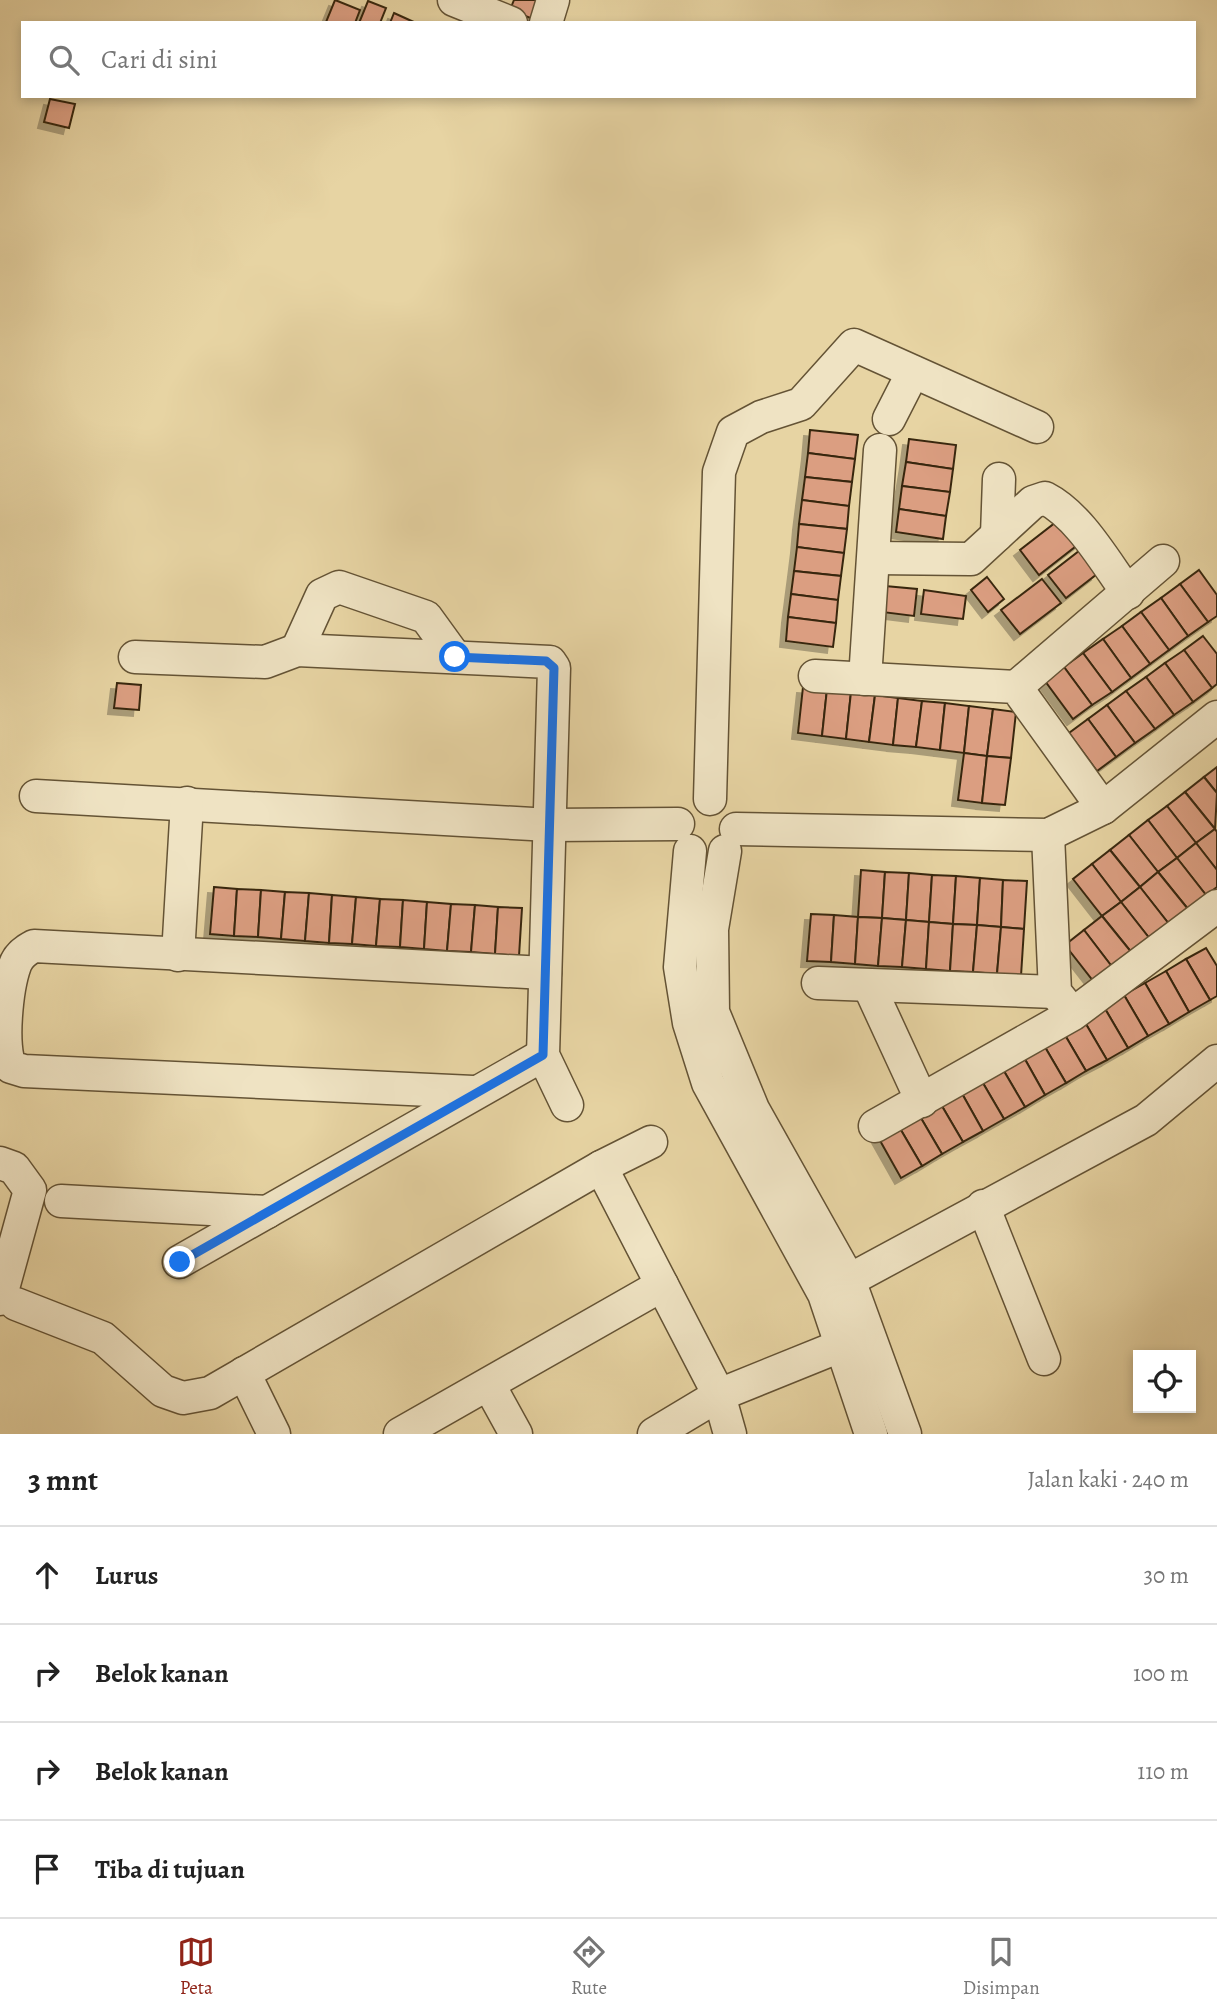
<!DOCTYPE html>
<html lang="id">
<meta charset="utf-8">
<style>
:root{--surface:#fff;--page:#f2f2f2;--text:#222;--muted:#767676;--line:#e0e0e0;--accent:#8f2418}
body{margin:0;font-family:Alegreya,serif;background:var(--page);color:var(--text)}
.controls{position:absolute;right:21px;bottom:21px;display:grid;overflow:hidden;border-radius:0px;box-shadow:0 4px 10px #0003}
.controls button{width:63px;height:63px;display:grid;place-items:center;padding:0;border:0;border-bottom:2px solid var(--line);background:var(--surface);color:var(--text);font:35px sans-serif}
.stop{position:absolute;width:21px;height:21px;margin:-16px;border:5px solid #1a73e8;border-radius:50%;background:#fff}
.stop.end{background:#1a73e8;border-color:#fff;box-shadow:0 2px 7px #0008}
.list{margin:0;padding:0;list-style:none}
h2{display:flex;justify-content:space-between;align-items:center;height:91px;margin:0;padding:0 28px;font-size:30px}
h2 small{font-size:23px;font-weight:400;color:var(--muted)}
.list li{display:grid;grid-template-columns:46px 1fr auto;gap:21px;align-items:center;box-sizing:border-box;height:98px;padding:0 28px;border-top:2px solid var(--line)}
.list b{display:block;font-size:26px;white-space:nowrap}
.list em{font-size:23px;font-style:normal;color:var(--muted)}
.icon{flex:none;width:38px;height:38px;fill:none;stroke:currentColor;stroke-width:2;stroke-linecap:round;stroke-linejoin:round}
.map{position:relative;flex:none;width:1217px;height:1434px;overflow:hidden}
.search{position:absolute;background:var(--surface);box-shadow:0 4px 10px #0003;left:21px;right:21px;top:21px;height:77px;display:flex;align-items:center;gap:18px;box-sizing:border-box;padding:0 24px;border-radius:0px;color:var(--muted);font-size:26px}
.sheet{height:483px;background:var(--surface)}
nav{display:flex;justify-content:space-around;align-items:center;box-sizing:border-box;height:98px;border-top:2px solid var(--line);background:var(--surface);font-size:19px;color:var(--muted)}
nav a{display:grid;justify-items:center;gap:4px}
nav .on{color:var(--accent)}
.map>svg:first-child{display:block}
.building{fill:#db9e81;stroke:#382810;stroke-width:2;filter:url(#shadow)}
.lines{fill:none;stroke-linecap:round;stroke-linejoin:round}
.minor-casing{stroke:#645335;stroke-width:35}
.minor{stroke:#efe3c3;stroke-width:32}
.route{stroke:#1a73e8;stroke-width:9}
</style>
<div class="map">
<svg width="1217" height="1434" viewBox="0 0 1217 1434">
<defs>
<filter id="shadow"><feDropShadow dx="-6" dy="6" stdDeviation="0" flood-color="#0004"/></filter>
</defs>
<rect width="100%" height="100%" fill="#e7d4a3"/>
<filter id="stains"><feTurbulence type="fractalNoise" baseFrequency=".00286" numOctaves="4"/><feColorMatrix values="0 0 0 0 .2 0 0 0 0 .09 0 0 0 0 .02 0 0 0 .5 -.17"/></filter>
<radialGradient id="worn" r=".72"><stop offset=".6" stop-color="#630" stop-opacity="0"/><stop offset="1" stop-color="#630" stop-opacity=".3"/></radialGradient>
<g class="building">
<polygon points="335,0 360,10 355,23 326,22"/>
<polygon points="514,0 547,0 538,21 510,10"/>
<polygon points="368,1 386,8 380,23 359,23"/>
<polygon points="394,13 416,23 390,23"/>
<polygon points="50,99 75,104 69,128 44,122"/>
<polygon points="810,430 858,435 855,459 808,453"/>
<polygon points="909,439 956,445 953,469 906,462"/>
<polygon points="808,453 855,459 852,482 805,477"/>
<polygon points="906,462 953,469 950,492 902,486"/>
<polygon points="805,477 852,482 849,506 802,500"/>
<polygon points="902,486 950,492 946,516 899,509"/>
<polygon points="802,500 849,506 847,529 799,524"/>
<polygon points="899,509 946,516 943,539 896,532"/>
<polygon points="1060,519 1080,543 1039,575 1020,550"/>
<polygon points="799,524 847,529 844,553 797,547"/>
<polygon points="797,547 844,553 841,576 794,571"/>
<polygon points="1079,551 1097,574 1066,598 1048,575"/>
<polygon points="1199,570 1217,595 1217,616 1208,622 1180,584"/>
<polygon points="794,571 841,576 838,600 791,594"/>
<polygon points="987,577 1004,599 988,612 971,590"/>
<polygon points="1042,579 1061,603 1020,634 1001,610"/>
<polygon points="1180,584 1208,622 1188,636 1161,598"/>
<polygon points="885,586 917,589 914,616 882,612"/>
<polygon points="924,590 966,596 963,619 921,614"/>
<polygon points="791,594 838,600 836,623 788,617"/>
<polygon points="1161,598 1188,636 1169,650 1141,612"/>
<polygon points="1141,612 1169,650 1150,664 1122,626"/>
<polygon points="788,617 836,623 833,647 786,641"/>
<polygon points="1122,626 1150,664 1131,678 1103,639"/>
<polygon points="1203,636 1217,654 1217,684 1212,688 1184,650"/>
<polygon points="1103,639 1131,678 1112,692 1083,653"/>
<polygon points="1184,650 1212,688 1193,702 1165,663"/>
<polygon points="1083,653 1112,692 1092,705 1064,667"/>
<polygon points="1165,663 1193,702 1174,715 1146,677"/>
<polygon points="1064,667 1092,705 1073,719 1045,681"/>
<polygon points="1146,677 1174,715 1155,729 1126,691"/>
<polygon points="117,683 141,685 139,710 114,708"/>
<polygon points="803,687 827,689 822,736 798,733"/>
<polygon points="827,689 851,692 846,739 822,736"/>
<polygon points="1126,691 1155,729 1135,743 1107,705"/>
<polygon points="851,692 875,695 869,742 846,739"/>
<polygon points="875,695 898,698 893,745 869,742"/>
<polygon points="898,698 922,701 916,747 893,745"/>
<polygon points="922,701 945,703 940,750 916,747"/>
<polygon points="945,703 969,706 964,753 940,750"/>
<polygon points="1107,705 1135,743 1116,757 1088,719"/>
<polygon points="969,706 993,709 987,756 964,753"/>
<polygon points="993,709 1016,712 1011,758 987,756"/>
<polygon points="1088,719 1116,757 1097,771 1069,733"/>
<polygon points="964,753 987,756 982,803 958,800"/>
<polygon points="987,756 1011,758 1005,805 982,803"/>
<polygon points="1217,767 1217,793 1204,777"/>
<polygon points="1204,777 1217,793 1215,829 1185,792"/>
<polygon points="1185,792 1215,829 1196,843 1167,806"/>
<polygon points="1167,806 1196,843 1177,858 1148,820"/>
<polygon points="1148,820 1177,858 1158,872 1129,835"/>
<polygon points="1215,829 1217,832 1217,870 1196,843"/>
<polygon points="1129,835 1158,872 1140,887 1110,850"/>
<polygon points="1196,843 1217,870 1217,887 1206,895 1177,858"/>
<polygon points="1110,850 1140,887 1121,902 1092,864"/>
<polygon points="1177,858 1206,895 1188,909 1158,872"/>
<polygon points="1092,864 1121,902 1102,916 1073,879"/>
<polygon points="861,870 885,872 882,918 858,917"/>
<polygon points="885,872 909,873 906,920 882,918"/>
<polygon points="1158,872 1188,909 1169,924 1140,887"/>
<polygon points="909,873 932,875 929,922 906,920"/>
<polygon points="932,875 956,876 953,924 929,922"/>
<polygon points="956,876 980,878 977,925 953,924"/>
<polygon points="980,878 1003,880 1001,927 977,925"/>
<polygon points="1003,880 1027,881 1024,929 1001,927"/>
<polygon points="214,887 237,889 234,936 210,934"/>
<polygon points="1140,887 1169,924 1150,939 1121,902"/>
<polygon points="237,889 261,890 258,937 234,936"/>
<polygon points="261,890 285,892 281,939 258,937"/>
<polygon points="285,892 309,893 305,941 281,939"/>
<polygon points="309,893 332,895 329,943 305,941"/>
<polygon points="332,895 356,897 352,944 329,943"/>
<polygon points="356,897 380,899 376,946 352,944"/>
<polygon points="380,899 403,900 400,947 376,946"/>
<polygon points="403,900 427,902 424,949 400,947"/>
<polygon points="427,902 451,904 447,951 424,949"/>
<polygon points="1121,902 1150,939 1132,953 1102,916"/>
<polygon points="451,904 475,905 471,952 447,951"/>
<polygon points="475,905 498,907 495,954 471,952"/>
<polygon points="498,907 522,908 519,956 495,954"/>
<polygon points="811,914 834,915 831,962 807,961"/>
<polygon points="834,915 858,917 855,964 831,962"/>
<polygon points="1102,916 1132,953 1113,968 1084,930"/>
<polygon points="858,917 882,918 878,966 855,964"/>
<polygon points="882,918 906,920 902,967 878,966"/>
<polygon points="906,920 929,922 926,969 902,967"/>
<polygon points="929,922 953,924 950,971 926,969"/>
<polygon points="953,924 977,925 973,972 950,971"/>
<polygon points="977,925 1001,927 997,974 973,972"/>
<polygon points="1001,927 1024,929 1021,976 997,974"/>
<polygon points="1084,930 1113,968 1094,982 1065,945"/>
<polygon points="1206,948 1217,966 1217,996 1210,1000 1186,959"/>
<polygon points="1186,959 1210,1000 1189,1012 1166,971"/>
<polygon points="1166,971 1189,1012 1169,1024 1145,983"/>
<polygon points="1145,983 1169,1024 1148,1036 1124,995"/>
<polygon points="1124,995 1148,1036 1128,1048 1104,1007"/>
<polygon points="1104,1007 1128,1048 1107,1060 1083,1019"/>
<polygon points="1083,1019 1107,1060 1086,1071 1062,1030"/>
<polygon points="1062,1030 1086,1071 1066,1083 1042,1042"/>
<polygon points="1042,1042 1066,1083 1045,1095 1022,1054"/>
<polygon points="1022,1054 1045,1095 1025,1107 1001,1066"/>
<polygon points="1001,1066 1025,1107 1004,1119 980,1078"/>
<polygon points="980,1078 1004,1119 983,1131 960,1090"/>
<polygon points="960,1090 983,1131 963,1142 939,1101"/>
<polygon points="939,1101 963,1142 942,1154 918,1113"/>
<polygon points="918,1113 942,1154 922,1166 898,1125"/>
<polygon points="898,1125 922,1166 901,1178 878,1137"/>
</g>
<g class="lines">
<defs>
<g id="minor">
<polyline points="454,0 511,23"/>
<polyline points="546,23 553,0"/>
<polyline points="889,419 913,372"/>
<polyline points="997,535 999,479"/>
<path d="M875 558 971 559 1033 502 1045 498C1080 516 1105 562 1128 593"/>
<polyline points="297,650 322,595 339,587 426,617 455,657"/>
<polyline points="135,657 265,662 297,650 550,662 554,668 543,1055 567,1105"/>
<polyline points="815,676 1016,687 1103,808"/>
<polyline points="865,679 880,450"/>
<polyline points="1016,687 1163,561"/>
<polyline points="36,796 550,825 678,824"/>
<polyline points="710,799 719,472 733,432 761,417 801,404 854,345 1037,427"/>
<polyline points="736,829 1048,835 1103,808 1217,717"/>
<polyline points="1048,835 1055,992 1068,1008"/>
<polyline points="690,851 680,967 689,1023 708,1083 824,1294 871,1434"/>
<polyline points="725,851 712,929 713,1012 753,1109 849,1280 905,1434"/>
<polyline points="178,955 187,803"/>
<polyline points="818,983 1055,992"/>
<polyline points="869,986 922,1101"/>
<path d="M473 1092 24 1071 11 1067C0 1048 7 987 15 965 18 956 26 950 34 946L545 973"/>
<polyline points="875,1126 1073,1014 1217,906"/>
<polyline points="0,1163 14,1168 30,1190 0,1299"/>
<polyline points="601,1167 719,1395 730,1434"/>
<polyline points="61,1201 267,1212"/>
<polyline points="983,1206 1044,1359"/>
<polyline points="179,1262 543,1055"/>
<polyline points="831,1290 1146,1120 1217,1061"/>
<polyline points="16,1304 103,1338 163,1391 183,1398 210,1393 601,1167 651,1142"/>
<polyline points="244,1373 274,1434"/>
<polyline points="489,1385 516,1434"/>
<polyline points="400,1434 662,1285"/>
<polyline points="654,1434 719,1395 860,1338"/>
</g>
</defs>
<use href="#minor" class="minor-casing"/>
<use href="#minor" class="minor"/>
</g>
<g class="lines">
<polyline class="route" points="180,1262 543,1055 554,668 546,661 455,657"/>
</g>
<rect width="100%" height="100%" filter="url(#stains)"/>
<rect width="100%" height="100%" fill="url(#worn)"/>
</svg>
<div class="controls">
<button><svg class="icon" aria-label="locate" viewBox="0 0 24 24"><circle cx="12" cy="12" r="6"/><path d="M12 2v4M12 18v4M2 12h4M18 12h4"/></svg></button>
</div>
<div class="stop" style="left:455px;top:657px"></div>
<div class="stop end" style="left:180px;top:1262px"></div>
<div class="search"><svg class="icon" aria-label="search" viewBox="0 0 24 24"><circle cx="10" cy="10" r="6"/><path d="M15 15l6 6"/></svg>Cari di sini</div>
</div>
<section class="sheet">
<h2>3 mnt<small>Jalan kaki · 240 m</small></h2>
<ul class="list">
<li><svg class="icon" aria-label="ahead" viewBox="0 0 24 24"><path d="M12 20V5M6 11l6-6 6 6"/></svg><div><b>Lurus</b></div><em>30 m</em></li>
<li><svg class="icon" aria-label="right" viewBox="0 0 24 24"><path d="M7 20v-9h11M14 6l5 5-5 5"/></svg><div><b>Belok kanan</b></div><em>100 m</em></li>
<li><svg class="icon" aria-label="right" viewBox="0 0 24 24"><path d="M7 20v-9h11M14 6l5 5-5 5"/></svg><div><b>Belok kanan</b></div><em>110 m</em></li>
<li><svg class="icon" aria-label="arrive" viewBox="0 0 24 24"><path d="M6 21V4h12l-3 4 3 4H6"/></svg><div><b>Tiba di tujuan</b></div></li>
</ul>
</section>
<nav>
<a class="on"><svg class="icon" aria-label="map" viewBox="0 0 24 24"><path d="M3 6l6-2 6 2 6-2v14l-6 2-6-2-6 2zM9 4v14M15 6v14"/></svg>Peta</a>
<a><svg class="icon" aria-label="directions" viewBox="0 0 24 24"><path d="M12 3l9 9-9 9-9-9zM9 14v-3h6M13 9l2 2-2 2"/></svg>Rute</a>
<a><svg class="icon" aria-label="saved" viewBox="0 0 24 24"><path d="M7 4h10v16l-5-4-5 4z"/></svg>Disimpan</a>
</nav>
